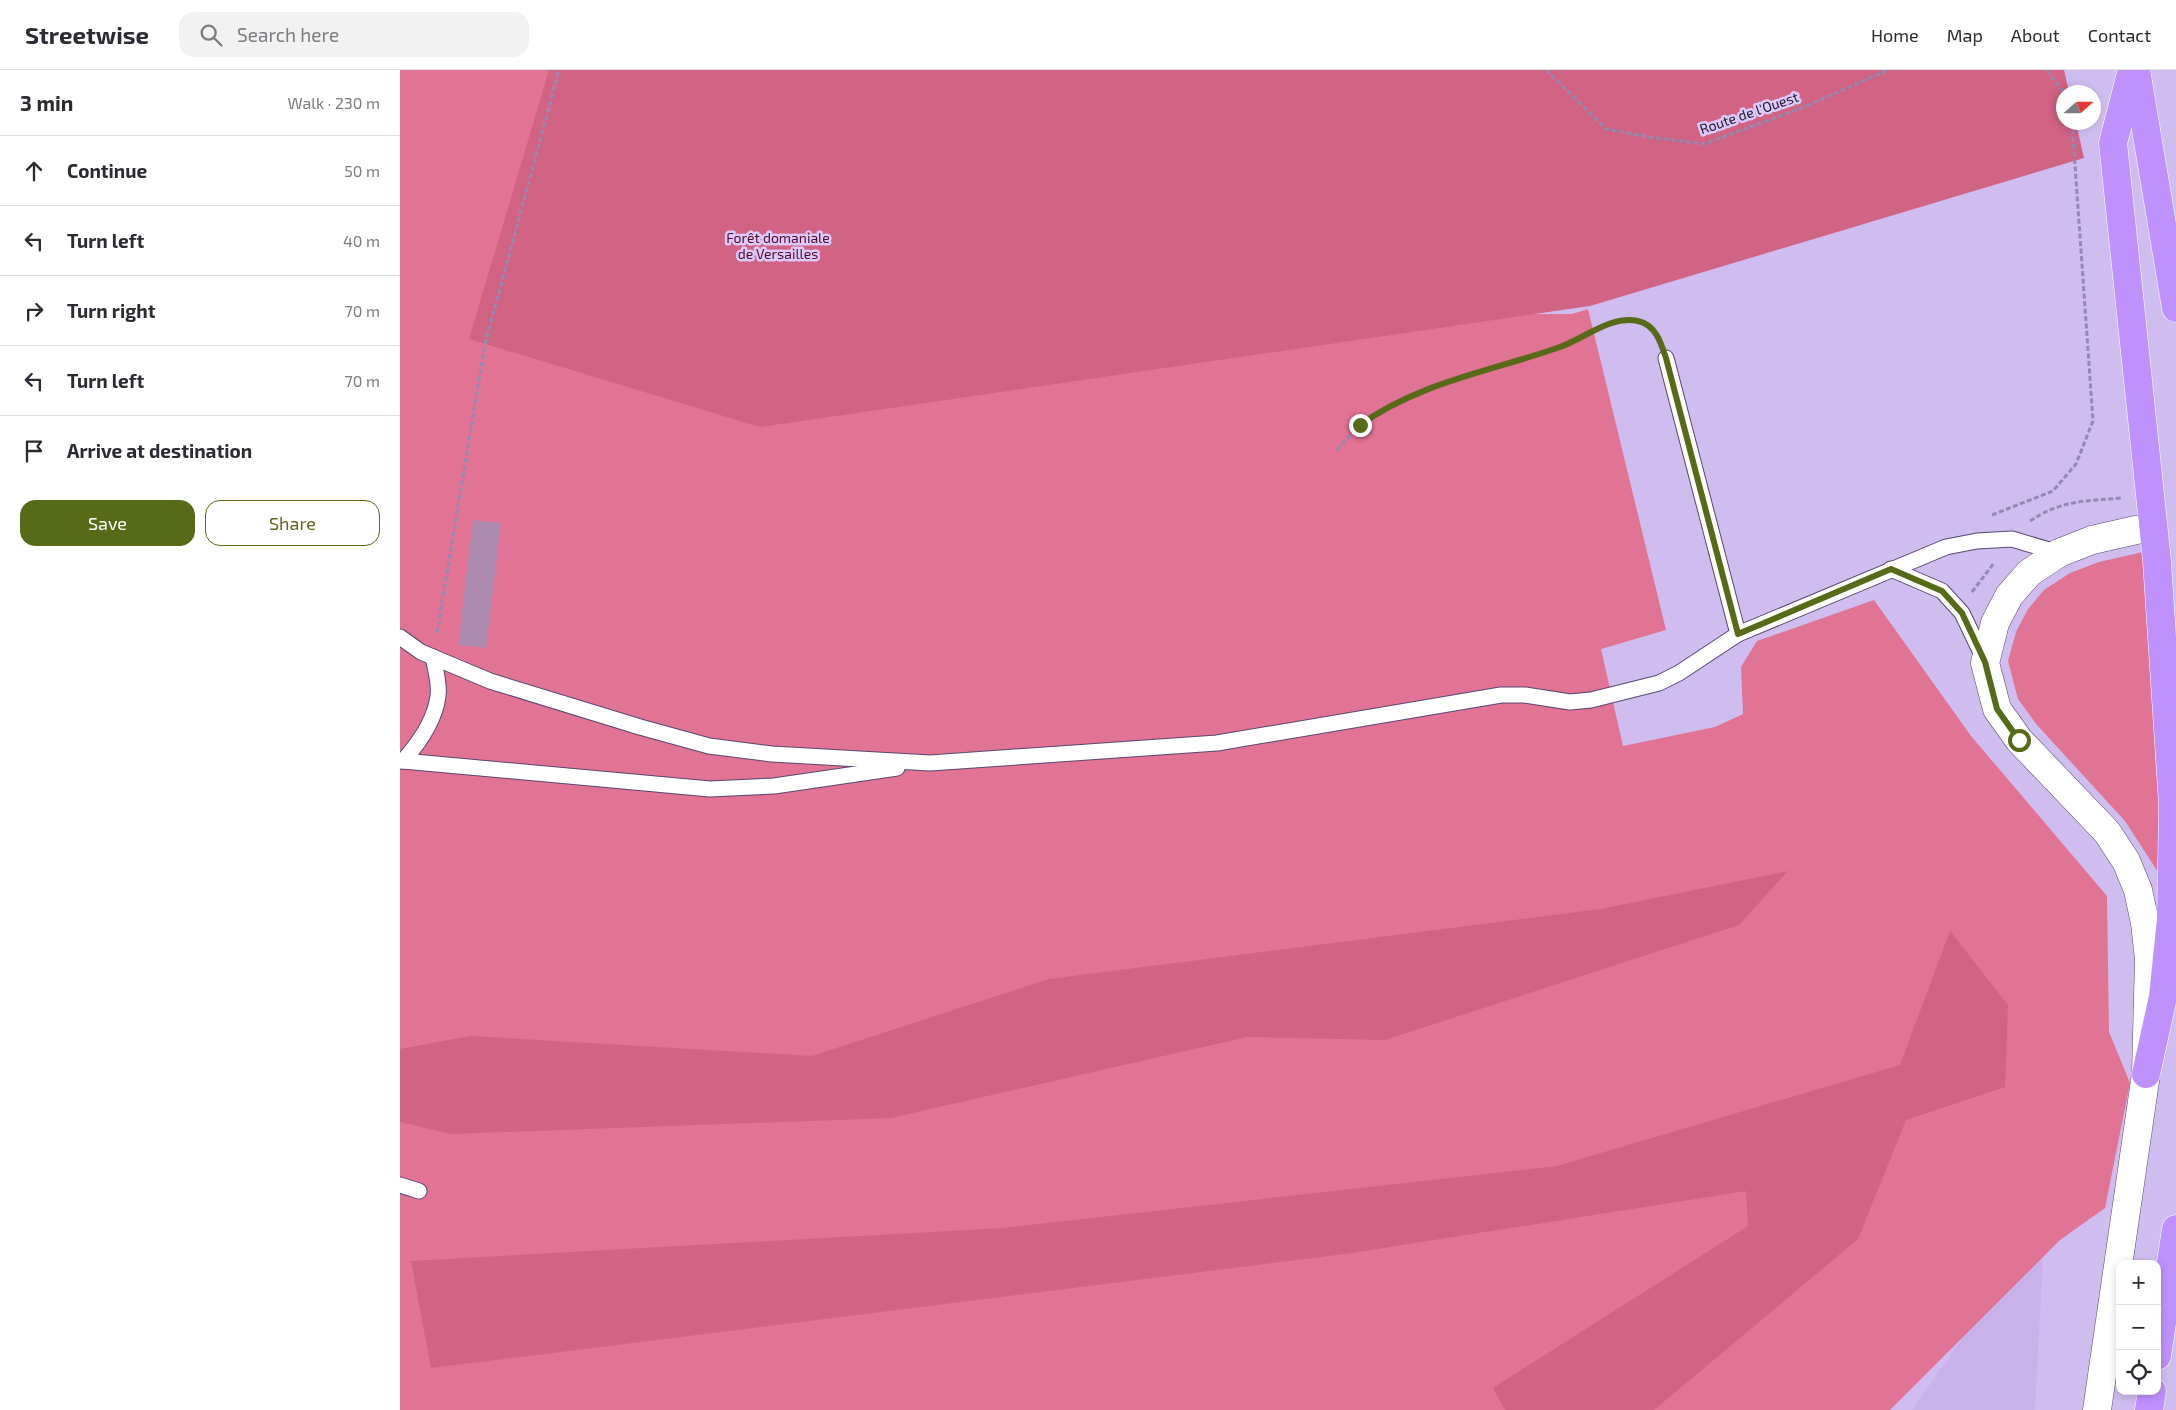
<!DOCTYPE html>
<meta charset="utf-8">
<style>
:root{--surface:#fff;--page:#f2f2f3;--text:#2b2b33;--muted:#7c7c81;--line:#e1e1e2;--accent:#576a17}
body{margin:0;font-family:"Exo 2",sans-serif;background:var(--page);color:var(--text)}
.controls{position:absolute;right:15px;bottom:15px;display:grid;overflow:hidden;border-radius:10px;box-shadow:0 2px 8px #0003}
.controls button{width:45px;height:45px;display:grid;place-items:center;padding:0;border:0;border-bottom:1px solid var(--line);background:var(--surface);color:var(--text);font:25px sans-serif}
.compass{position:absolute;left:1656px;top:15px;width:45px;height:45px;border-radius:50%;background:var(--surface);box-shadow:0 2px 8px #0003;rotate:69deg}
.stop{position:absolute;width:15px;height:15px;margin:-11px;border:4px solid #576a17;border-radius:50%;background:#fff}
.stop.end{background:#576a17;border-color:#fff;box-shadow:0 1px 5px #0008}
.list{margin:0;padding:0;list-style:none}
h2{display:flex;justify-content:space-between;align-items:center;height:65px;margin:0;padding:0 20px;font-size:21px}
h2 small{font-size:16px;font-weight:400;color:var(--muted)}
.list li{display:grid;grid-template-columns:32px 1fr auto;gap:15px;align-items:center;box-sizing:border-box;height:70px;padding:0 20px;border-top:1px solid var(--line)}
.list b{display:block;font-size:19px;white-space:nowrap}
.list em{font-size:16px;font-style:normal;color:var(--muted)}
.actions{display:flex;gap:10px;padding:15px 20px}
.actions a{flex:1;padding:11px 0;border:1px solid var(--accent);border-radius:15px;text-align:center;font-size:18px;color:var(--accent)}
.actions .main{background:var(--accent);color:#fff}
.icon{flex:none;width:28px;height:28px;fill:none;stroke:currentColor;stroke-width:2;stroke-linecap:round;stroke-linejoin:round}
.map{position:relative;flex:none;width:1776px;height:1340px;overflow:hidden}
header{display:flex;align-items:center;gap:30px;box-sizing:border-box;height:70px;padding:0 25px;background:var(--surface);border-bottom:1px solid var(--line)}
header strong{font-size:24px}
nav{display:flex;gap:28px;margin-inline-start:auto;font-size:18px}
.search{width:350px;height:45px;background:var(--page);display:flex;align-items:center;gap:12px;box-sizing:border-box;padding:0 18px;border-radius:15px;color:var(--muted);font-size:19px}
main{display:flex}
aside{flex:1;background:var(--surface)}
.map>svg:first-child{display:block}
.built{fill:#c7b2ea}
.green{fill:#e17394}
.forest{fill:#d16385}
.building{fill:#ad8ab2}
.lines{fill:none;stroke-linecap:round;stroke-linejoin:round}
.secondary-tunnel{stroke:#ac9cc7;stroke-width:28;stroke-dasharray:28 14;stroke-linecap:butt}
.lane-casing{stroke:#584771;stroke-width:17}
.secondary-casing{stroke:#584771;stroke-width:29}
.highway-casing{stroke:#fff;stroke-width:29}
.path{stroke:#9788af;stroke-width:3;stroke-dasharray:5 2.5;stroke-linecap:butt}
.lane{stroke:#fff;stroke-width:15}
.secondary{stroke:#fff;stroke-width:28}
.highway{stroke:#bf91fd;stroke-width:28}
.route{stroke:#576a17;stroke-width:6}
.labels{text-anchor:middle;stroke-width:5;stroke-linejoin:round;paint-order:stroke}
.street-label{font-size:14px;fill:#1e1729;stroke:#ddcafc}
.park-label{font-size:14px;fill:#520b28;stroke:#ddcafc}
</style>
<header>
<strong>Streetwise</strong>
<div class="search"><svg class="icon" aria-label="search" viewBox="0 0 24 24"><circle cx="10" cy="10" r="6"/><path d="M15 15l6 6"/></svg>Search here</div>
<nav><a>Home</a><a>Map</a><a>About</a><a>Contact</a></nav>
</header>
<main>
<aside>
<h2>3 min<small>Walk · 230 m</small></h2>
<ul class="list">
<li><svg class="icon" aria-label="ahead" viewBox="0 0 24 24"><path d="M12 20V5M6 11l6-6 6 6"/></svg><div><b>Continue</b></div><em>50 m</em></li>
<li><svg class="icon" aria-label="left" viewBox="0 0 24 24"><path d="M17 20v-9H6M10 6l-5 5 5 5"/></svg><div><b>Turn left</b></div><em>40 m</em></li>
<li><svg class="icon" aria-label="right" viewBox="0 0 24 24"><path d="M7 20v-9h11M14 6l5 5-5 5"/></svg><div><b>Turn right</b></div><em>70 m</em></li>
<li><svg class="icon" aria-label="left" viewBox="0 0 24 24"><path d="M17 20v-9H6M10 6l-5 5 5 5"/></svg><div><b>Turn left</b></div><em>70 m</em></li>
<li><svg class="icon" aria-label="arrive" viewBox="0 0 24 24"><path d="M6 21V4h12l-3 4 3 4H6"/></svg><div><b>Arrive at destination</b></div></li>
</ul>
<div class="actions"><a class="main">Save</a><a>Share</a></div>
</aside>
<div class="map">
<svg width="1776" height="1340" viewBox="0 0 1776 1340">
<rect width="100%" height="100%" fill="#d0bdef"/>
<polygon class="built" points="1645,1150 1635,1340 1512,1340"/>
<g class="green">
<polygon points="0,0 150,0 1075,244 1172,244 1188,239 1266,560 1201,579 1223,676 1315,657 1343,644 1341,597 1357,571 1474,530 1571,666 1707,826 1709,962 1730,1013 1705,1138 1660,1170 1490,1340 0,1340"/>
<polygon points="1743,482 1760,737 1758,802 1725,751 1637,655 1618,629 1608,591 1616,562 1628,539 1644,520 1670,503 1699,492"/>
</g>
<g class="forest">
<polygon points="149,0 1664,0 1669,22 1664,22 1664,52 1676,53 1684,88 1190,236 360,357 69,269"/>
<polygon points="1388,801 1339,855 985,970 847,967 491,1048 50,1064 0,1052 0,979 70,966 412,986 649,909 1201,839"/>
<polygon points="1550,861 1608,935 1605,1017 1506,1050 1458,1169 1254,1340 1105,1340 1093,1318 1348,1156 1346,1121 945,1184 31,1298 11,1191 603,1158 1157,1096 1500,995"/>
</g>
<polygon class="building" points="73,450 101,453 86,578 58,575"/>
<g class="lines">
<polyline class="secondary-tunnel" points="1736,460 1776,458"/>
<defs>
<g id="lane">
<polyline points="1266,288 1338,564"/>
<polyline points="1491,499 1542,521 1562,543 1585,591"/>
<polyline points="0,567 21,582 90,611 240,657 309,676 372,684 530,693 817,673 1101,625 1125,625 1170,632 1191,630 1259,613 1279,603 1338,564 1546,477 1577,471 1612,469 1659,483"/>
<path d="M0 691H3C19 673 35 651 38 626 40 614 35 598 33 587"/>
<polyline points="3,691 310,719 374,716 497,698"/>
<polyline points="0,1115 19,1121"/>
</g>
<polyline id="secondary" points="1697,1340 1746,1004 1749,889 1745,853 1738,820 1726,791 1707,762 1619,670 1597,639 1585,593 1595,553 1609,526 1629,503 1659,483 1692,470 1736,460"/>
<g id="highway">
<polyline points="1732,0 1713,73 1757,491 1773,735 1771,849 1763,927 1746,1004"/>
<polyline points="1736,0 1776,238"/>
<polyline points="1757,1286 1776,1159"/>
<polyline points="1749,1340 1752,1321"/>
</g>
</defs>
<use href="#lane" class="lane-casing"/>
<use href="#secondary" class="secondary-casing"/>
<use href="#highway" class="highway-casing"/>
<g class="path">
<polyline points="1146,0 1206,59 1249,67 1304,74 1399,39 1488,0"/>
<polyline points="1647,0 1664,23"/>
<path d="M937 380C991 312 1084 304 1161 277 1182 269 1205 250 1228 250 1243 250 1251 256 1258 268"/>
<polyline points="1592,445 1653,421 1676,394 1693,351 1672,52"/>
<path d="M1630 451C1661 430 1686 431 1722 428"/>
<polyline points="1572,522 1594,493"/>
<polyline points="37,563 85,274 159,0"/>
</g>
<use href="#lane" class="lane"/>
<use href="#secondary" class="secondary"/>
<use href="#highway" class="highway"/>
</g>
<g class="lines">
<path class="route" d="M960 355C1020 312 1092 301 1160 277 1185 268 1211 245 1238 251 1256 255 1261 273 1266 288L1338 564 1491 499 1542 521 1562 543 1585 592 1597 639 1619 670"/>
</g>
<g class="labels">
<g class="street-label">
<text transform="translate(1349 43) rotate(-19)" y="5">Route de l'Ouest</text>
</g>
<g class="park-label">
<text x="378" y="173">Forêt domaniale<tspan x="378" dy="16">de Versailles</tspan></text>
</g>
</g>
</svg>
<div class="controls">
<button>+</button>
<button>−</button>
<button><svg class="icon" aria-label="locate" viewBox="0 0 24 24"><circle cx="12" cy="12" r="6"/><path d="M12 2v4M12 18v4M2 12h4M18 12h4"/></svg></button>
</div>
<svg class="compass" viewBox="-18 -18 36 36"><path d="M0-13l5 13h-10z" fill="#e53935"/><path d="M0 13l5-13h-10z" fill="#7c7c81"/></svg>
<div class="stop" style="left:1619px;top:670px"></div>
<div class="stop end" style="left:960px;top:355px"></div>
</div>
</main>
